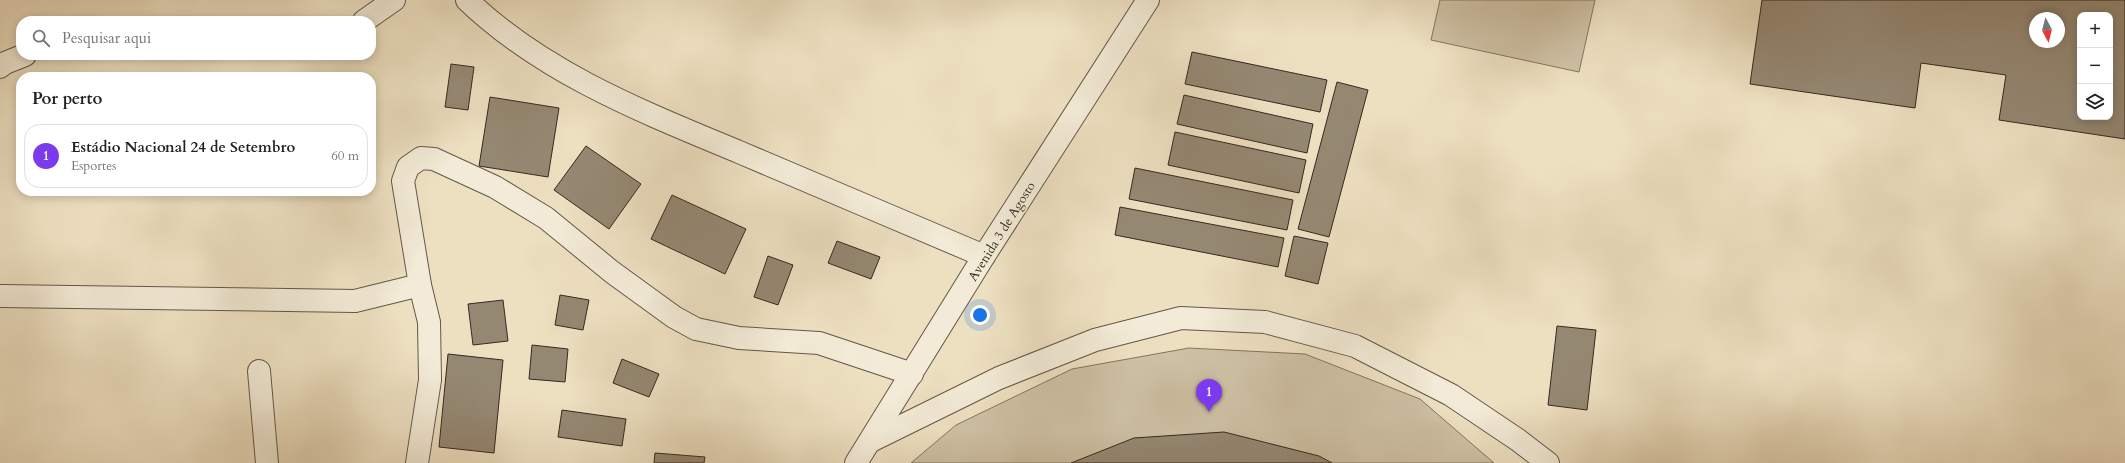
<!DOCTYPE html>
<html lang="pt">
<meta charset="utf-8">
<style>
:root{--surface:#fff;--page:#f6f6f6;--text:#202124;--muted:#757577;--line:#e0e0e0;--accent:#7c3aed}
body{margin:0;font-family:Cardo,serif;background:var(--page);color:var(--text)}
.controls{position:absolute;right:12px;top:12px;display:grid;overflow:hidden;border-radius:8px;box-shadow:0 2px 10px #0003}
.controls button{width:36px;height:36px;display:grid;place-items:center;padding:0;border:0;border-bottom:1px solid var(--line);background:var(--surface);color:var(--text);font:20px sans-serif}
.compass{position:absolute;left:2029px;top:12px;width:36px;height:36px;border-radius:50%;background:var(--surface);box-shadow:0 2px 10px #0003;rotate:173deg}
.you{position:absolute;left:980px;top:315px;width:14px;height:14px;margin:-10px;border:3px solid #fff;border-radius:50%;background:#1a73e8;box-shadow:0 0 0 6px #1a73e833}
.badge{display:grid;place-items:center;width:26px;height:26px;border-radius:50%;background:var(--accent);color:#fff;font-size:13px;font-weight:700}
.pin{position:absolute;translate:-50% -33px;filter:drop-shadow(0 1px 2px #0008)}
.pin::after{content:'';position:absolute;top:21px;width:14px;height:12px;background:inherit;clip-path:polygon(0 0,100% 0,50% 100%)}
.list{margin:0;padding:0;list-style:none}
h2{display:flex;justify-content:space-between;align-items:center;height:52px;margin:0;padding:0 16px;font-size:17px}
h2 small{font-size:13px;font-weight:400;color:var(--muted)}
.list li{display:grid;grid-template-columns:26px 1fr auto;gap:12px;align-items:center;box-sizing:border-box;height:64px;margin:0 8px 8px;padding:0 8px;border:1px solid var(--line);border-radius:16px}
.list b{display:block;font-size:15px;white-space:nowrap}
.list p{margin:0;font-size:13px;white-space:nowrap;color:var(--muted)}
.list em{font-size:13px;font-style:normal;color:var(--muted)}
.icon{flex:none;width:22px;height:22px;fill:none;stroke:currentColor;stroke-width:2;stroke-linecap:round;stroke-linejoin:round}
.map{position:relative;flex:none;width:2125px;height:463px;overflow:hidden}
.search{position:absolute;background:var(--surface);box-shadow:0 2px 10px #0003;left:16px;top:16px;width:360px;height:44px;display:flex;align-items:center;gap:10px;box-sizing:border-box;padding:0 14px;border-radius:16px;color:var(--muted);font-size:15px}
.panel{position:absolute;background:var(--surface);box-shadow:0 2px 10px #0003;left:16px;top:72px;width:360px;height:124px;border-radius:16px}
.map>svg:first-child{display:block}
.green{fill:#cec1a5;stroke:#827562}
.building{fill:#958873;stroke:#36291f;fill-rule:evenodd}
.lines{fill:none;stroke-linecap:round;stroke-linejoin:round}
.minor-casing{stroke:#645748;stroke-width:24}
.minor{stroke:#f3ebd7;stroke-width:22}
.labels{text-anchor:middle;stroke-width:3.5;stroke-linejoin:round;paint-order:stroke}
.street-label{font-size:13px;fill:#36291f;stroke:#f3ebd7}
</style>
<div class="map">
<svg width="2125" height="463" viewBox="0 0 2125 463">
<rect width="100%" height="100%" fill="#ede0c1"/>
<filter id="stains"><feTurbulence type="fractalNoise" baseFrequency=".005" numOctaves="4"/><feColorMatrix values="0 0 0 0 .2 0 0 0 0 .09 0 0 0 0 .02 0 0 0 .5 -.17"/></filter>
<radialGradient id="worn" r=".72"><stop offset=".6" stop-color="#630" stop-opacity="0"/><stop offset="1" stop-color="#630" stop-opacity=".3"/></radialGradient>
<g class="green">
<polygon points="1440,0 1595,0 1579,72 1431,40"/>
<polygon points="1189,348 1305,354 1420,399 1494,463 911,463 956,425 1072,369"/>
</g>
<g class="building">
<path d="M1762 0H2125V139L1999 120 2006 75 1921 63 1915 108 1750 84ZM2080 15H2110V117H2080ZM2035 18H2059V42H2035Z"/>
<polygon points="1192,52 1327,80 1320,112 1185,84"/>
<polygon points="451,64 474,67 468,110 445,107"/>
<polygon points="1337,82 1368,90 1329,237 1298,229"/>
<polygon points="1184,95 1313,124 1307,153 1177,124"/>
<polygon points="490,97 559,108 548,177 479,166"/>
<polygon points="1175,132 1306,160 1299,193 1168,165"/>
<polygon points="586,146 641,184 609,229 554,190"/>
<polygon points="1135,168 1293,200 1287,230 1129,199"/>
<polygon points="672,195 746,229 725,274 651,239"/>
<polygon points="1120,207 1284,238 1278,267 1115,235"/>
<polygon points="1294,236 1328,243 1318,284 1285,276"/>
<polygon points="837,241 880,257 871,279 828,263"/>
<polygon points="768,256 793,265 778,305 754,297"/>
<polygon points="560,295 589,300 583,330 555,325"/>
<polygon points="503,300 508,341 473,345 468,304"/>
<polygon points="1557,326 1596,330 1587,410 1548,405"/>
<polygon points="532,345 568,349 565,382 529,379"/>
<polygon points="448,354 503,360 494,453 439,447"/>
<polygon points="622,359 659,374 649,397 613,383"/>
<polygon points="562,410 626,419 622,446 558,437"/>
<polygon points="1224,432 1319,456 1332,463 1071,463 1134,438"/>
<polygon points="655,453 705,457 704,463 654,463"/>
</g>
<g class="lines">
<defs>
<g id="minor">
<path d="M467 0C543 73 643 112 739 152 821 187 902 221 984 256"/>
<polyline points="364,21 394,0"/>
<polyline points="0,67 5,63 25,55"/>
<polyline points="0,296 355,301 420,285"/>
<polyline points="259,371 267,463"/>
<polyline points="871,441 999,378 1095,340 1181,318 1265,322 1355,346 1451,395 1518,440 1548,463"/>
<polyline points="417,463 430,380 429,322 420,285 403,181 408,167 421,158 434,159 495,187 546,218 612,272 674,317 696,329 739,338 819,343 912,374"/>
<polyline points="856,463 984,256 1148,0"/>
</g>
</defs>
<use href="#minor" class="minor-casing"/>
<use href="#minor" class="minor"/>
</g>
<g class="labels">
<g class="street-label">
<text transform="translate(1001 231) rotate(-58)" y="5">Avenida 3 de Agosto</text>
</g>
</g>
<rect width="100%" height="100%" filter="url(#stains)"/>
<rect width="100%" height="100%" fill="url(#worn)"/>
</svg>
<div class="controls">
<button>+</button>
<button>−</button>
<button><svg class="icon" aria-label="layers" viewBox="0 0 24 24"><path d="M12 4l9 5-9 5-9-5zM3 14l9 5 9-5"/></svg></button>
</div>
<svg class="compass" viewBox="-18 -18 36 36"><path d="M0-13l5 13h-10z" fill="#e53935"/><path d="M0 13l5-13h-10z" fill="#757577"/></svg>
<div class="you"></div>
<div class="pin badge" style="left:1209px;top:412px">1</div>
<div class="search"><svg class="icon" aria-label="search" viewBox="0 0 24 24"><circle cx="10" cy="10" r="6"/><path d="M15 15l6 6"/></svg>Pesquisar aqui</div>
<section class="panel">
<h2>Por perto<small></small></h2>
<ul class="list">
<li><span class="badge">1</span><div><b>Estádio Nacional 24 de Setembro</b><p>Esportes</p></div><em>60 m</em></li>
</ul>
</section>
</div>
